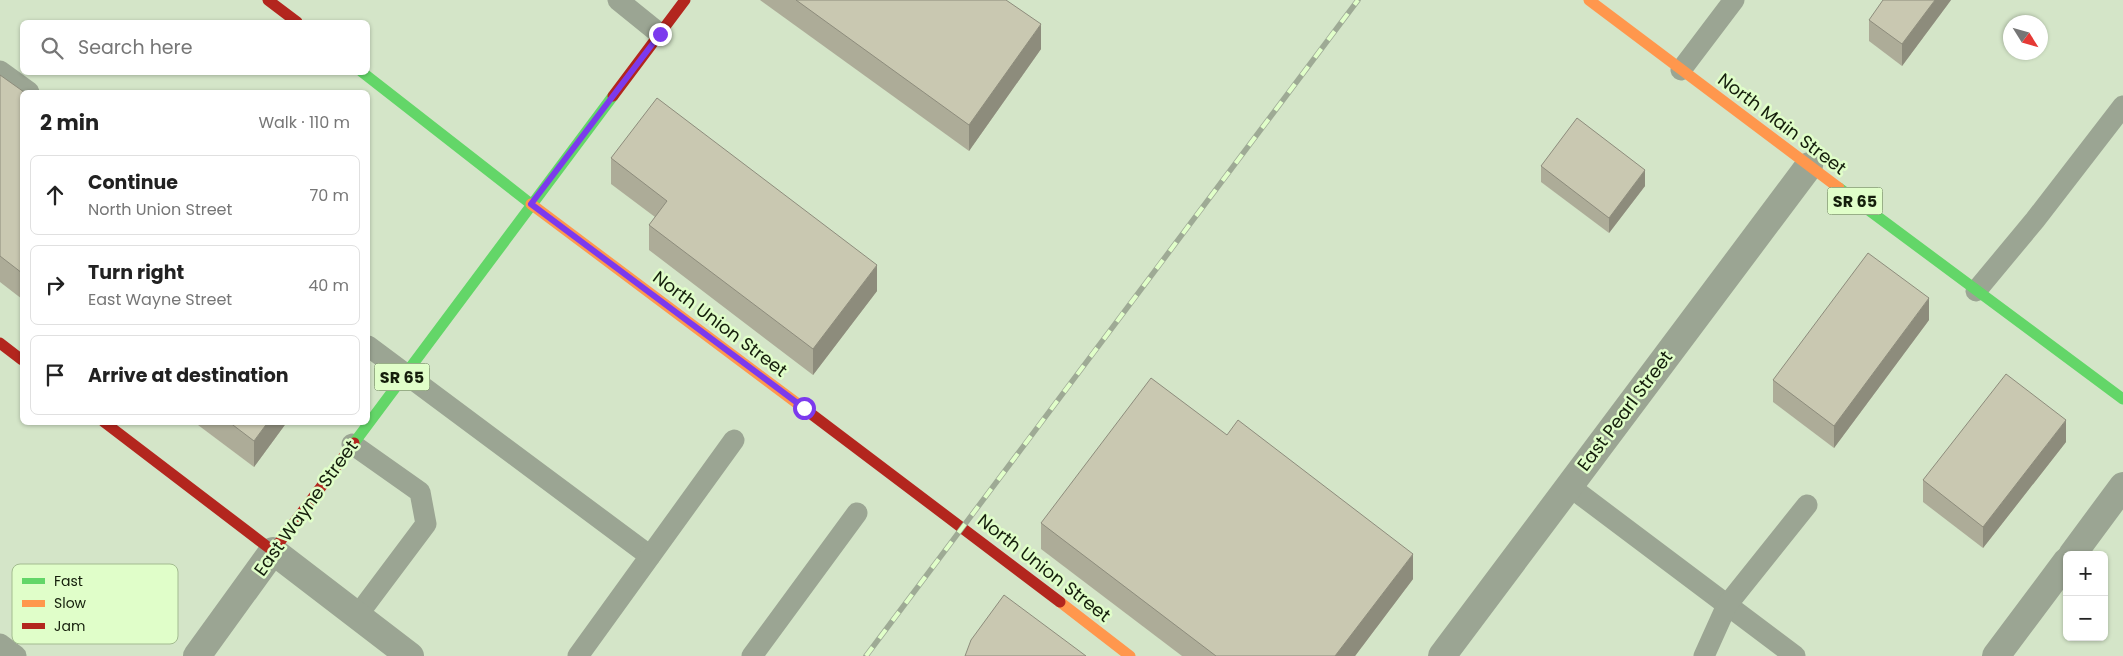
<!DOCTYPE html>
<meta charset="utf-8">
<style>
:root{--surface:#fff;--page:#f6f6f6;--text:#222;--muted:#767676;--line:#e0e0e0}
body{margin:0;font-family:Poppins,sans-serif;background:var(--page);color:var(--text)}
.controls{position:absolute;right:15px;bottom:15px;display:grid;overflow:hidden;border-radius:8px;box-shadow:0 1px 4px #0004}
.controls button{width:45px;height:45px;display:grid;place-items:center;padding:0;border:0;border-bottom:1px solid var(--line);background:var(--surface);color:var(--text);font:25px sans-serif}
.compass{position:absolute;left:2003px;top:15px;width:45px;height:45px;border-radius:50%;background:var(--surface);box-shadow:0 1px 4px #0004;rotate:127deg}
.stop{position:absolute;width:15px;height:15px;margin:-11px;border:4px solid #7c3aed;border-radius:50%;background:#fff}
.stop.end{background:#7c3aed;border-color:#fff;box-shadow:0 1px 5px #0008}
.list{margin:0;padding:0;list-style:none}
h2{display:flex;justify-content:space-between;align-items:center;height:65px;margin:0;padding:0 20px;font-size:21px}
h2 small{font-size:16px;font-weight:400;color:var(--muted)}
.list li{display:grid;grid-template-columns:32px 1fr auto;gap:15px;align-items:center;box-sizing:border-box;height:80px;margin:0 10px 10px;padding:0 10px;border:1px solid var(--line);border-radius:8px}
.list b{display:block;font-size:19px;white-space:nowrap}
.list p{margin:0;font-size:16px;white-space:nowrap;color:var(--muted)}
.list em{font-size:16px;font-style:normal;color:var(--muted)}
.icon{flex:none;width:28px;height:28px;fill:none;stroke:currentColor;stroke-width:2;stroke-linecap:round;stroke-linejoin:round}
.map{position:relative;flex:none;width:2123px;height:656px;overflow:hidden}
.search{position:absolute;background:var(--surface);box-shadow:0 1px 4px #0004;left:20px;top:20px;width:350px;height:55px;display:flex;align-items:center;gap:12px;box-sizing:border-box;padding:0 18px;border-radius:8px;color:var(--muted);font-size:19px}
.panel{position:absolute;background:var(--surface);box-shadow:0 1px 4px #0004;left:20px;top:90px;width:350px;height:335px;border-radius:8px}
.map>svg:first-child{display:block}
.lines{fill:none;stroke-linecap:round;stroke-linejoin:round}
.lane{stroke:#9ba593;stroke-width:21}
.street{stroke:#9ba593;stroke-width:28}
.fast{stroke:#63d668;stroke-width:11}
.slow{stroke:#ff974d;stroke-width:11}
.jam{stroke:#b3261e;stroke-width:11}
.rail-casing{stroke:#9eaa95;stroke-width:5.5}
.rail{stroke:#e0fec9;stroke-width:4;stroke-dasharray:11;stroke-linecap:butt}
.wall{fill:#adac98}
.shaded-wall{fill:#8d8c7c}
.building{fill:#c9c8b1;stroke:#8d8c7c}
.route{stroke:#7c3aed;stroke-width:6}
.labels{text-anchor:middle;stroke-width:5;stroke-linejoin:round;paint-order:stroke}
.shield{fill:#e0fec9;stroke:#516144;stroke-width:1}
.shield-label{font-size:16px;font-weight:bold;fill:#141e0b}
.street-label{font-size:18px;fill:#141e0b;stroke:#e0fec9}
.key{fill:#e0fec9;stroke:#a3bb90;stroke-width:1}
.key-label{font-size:14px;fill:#141e0b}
</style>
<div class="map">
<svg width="2123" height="656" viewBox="0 0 2123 656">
<rect width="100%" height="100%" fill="#d4e5c8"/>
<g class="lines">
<g class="lane">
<polyline points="618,0 660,34"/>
<polyline points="1681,70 1734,0"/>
<polyline points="0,71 29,92"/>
<polyline points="1976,291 2035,220 2123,106"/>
<polyline points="368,346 650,556"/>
<polyline points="352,444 420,492 426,524 357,616"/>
<polyline points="1569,486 1795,656"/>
<polyline points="0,644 16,656"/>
<polyline points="578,656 734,440"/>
<polyline points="752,656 857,513"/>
<polyline points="1704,656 1727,605 1807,505"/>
</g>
<g class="street">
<polyline points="2072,555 2123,486"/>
<polyline points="197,656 273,551 410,656"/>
<polyline points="1442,656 1809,166"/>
<polyline points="1996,656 2067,561"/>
</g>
<g class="fast">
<polyline points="362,72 531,204"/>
<polyline points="1839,188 2123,399"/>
<polyline points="354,443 613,96"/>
</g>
<g class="slow">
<polyline points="1589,0 1839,188"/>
<polyline points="531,204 810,413"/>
<polyline points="1060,602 1130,656"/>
</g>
<g class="jam">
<polyline points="268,0 297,22"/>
<polyline points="613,96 685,0"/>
<polyline points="0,343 22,360"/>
<polyline points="810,413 1060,602"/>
<polyline points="104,422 273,551 354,443"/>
</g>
<defs>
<polyline id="rail" points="866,656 1358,0"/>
</defs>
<use href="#rail" class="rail-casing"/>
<use href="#rail" class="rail"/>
</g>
<g class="wall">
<polygon points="760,0 1006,0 1041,49 969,151"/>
<polygon points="1951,0 1902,66 1869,41 1869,20"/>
<polygon points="0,75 22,92 22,299 0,282"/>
<polygon points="611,158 877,291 813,375 649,250 649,225 655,217 611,184"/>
<polygon points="1541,166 1645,186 1609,233 1541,182"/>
<polygon points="1929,320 1834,448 1773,402 1773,380"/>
<polygon points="194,422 287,422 254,467"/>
<polygon points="2066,442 1983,548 1923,502 1923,480"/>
<polygon points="1041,523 1413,579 1355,656 1182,656 1041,549"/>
</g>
<g class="shaded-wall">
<polygon points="1935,0 1951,0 1902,66 1902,44"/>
<polygon points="1041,24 1041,49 969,151 969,125"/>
<polygon points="1645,170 1645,186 1609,233 1609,218"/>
<polygon points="877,265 877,291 813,375 813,349"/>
<polygon points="1929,298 1929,320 1834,448 1834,426"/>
<polygon points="2066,420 2066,442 1983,548 1983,527"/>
<polygon points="268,422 287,422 254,467 254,441"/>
<polygon points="1413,554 1413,579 1355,656 1335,656"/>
</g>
<g class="building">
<polygon points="796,0 1006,0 1041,24 969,125"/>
<polygon points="1883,0 1935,0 1902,44 1869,20"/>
<polygon points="0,75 24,92 22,92 22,273 0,256"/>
<polygon points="657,98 877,265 813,349 649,225 667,201 611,158"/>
<polygon points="1577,118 1645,170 1609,218 1541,166"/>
<polygon points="1868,253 1929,298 1834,426 1773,380"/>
<polygon points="2006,374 2066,420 1983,527 1923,480"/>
<polygon points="1151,378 1227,435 1238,420 1413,554 1335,656 1216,656 1041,523"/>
<polygon points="229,422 268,422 254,441"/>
<polygon points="1004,595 1086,656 965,656 971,640"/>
</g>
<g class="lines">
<polyline class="route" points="660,34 531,204 804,408"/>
</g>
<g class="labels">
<g class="shield">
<rect x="1827.5" y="187.5" width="55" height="27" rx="4"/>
<rect x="374.5" y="363.5" width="55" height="27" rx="4"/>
</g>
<g class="shield-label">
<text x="1855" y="207">SR 65</text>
<text x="402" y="383">SR 65</text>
</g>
<g class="street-label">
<text transform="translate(1782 124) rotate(37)" y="6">North Main Street</text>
<text transform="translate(720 324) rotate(37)" y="6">North Union Street</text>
<text transform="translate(1625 411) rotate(-53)" y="6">East Pearl Street</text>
<text transform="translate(306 508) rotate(-54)" y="6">East Wayne Street</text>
<text transform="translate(1044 568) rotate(38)" y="6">North Union Street</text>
</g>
</g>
<rect x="12" y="564" width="166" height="80" rx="8" class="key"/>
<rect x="22" y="578" width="23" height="6" fill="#63d668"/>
<rect x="22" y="600" width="23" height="7" fill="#ff974d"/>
<rect x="22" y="623" width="23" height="6" fill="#b3261e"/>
<g class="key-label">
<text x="54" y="586">Fast</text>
<text x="54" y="608">Slow</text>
<text x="54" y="631">Jam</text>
</g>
</svg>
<div class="controls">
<button>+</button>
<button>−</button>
</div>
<svg class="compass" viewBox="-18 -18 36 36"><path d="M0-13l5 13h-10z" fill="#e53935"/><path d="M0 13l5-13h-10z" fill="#767676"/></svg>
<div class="stop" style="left:804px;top:408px"></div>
<div class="stop end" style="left:660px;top:34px"></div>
<div class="search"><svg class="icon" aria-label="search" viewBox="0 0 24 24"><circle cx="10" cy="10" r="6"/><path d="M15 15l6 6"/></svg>Search here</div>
<section class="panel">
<h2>2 min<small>Walk · 110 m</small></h2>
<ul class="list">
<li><svg class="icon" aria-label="ahead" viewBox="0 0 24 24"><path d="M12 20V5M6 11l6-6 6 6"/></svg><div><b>Continue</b><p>North Union Street</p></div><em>70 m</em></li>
<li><svg class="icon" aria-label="right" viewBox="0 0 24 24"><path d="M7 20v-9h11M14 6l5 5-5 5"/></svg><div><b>Turn right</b><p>East Wayne Street</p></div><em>40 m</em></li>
<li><svg class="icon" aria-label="arrive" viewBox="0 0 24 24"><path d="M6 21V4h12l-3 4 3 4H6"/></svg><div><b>Arrive at destination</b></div></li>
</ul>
</section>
</div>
